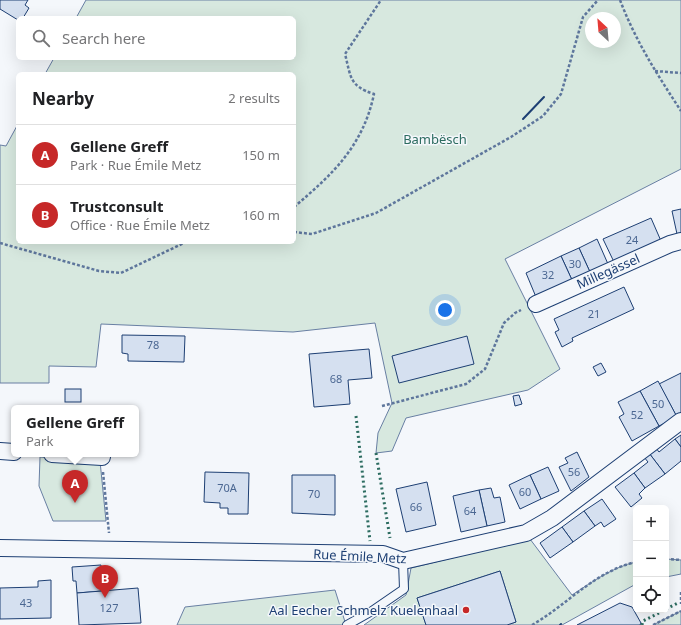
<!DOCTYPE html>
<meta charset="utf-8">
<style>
:root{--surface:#fff;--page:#f6f6f6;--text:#202124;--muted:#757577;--line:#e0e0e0;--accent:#c62828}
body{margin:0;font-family:"Noto Sans",sans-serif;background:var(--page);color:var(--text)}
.controls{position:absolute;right:12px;bottom:12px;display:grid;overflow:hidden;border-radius:6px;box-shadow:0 4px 16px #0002}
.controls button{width:36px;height:36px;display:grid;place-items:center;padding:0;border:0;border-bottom:1px solid var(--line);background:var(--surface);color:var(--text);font:20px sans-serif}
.compass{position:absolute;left:585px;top:12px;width:36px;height:36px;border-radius:50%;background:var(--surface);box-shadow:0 4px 16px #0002;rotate:334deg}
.you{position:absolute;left:445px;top:310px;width:14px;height:14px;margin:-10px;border:3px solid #fff;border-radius:50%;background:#1a73e8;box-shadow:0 0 0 6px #1a73e833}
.badge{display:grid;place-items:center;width:26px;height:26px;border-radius:50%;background:var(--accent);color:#fff;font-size:13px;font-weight:700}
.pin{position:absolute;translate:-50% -33px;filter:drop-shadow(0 1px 2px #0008)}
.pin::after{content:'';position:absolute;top:21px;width:14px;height:12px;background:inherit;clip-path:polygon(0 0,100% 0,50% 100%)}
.popup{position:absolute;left:11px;top:405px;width:128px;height:52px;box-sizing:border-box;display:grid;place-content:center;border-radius:6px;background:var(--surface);filter:drop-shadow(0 1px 3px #0005);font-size:13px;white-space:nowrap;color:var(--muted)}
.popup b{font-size:15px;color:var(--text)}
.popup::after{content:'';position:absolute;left:50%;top:100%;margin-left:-8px;border:8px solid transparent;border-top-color:var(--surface)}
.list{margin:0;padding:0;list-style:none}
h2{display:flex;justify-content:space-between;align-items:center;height:52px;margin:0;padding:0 16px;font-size:17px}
h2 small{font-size:13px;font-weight:400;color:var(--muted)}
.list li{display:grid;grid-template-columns:26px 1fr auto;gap:12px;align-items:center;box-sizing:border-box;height:60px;padding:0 16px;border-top:1px solid var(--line)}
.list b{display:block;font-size:15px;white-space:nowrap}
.list p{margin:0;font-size:13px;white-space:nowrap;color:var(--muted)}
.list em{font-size:13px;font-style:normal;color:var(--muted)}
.icon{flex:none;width:22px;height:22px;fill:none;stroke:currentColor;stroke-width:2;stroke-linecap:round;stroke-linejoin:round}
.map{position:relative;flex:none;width:681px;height:625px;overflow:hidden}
.search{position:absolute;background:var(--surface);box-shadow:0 4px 16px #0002;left:16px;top:16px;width:280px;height:44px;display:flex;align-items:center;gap:10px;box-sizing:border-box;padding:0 14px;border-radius:6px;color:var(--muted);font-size:15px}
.panel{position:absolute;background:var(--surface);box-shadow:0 4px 16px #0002;left:16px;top:72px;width:280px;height:172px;border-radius:6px}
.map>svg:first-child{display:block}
.green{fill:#d7e8df;stroke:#687fa3;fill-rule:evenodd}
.building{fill:#d5e0f0;stroke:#1d3f73}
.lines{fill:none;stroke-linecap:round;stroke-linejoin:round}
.lane-casing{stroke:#1d3f73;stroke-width:10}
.street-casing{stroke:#1d3f73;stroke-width:18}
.path{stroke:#5e769c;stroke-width:2.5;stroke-dasharray:3 2;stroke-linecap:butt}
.lane{stroke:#f4f7fb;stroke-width:8}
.street{stroke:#f4f7fb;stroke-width:16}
.hedge{stroke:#2c6c60;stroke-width:3;stroke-dasharray:2 3;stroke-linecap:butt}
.wall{stroke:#1d3f73;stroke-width:2}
.poi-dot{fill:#c62828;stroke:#f4f7fb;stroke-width:1.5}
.labels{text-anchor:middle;stroke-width:3;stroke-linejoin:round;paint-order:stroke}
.number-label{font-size:11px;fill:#4b6792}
.park-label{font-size:13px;fill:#2c6c60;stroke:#f4f7fb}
.street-label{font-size:13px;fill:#1d3f73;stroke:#f4f7fb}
.poi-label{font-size:13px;fill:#1d3f73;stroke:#f4f7fb;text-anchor:end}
</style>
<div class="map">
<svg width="681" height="625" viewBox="0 0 681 625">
<rect width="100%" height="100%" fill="#f4f7fb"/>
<g class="green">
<path d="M86 0H681V169L505 259 560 369 528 390 406 418 392 451 376 453 378 433 392 403 375 323 293 332 101 324 96 367 49 366V383H0V145L6 146 18 124V242H294V74H45L54 58H294V18H76ZM591 18H615V42H591Z"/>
<polygon points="40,457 100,461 106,521 53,521 39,486"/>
<path d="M530 539 572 595C592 582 613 567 636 562V584L562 625H507L516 622 500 571 417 598 426 625H364L406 595 411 568Z"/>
<polygon points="666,559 681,560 681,574 666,577"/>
<polygon points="335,590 346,625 177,625 185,607"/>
<polygon points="681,611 681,625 653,625"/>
</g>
<g class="building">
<polygon points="0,0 28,0 25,5 29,8 23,18 18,18 18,20 0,9"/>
<polygon points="681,209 681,233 677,234 672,211"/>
<polygon points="651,218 661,241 614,262 603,239"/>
<polygon points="597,239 608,264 590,272 579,248"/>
<polygon points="579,248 590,272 572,280 561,256"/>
<polygon points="561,256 572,280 536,297 526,273"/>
<polygon points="624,287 634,309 572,338 573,341 562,347 555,332 559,330 554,319"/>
<polygon points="122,335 185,336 184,362 128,361 128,354 122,353"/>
<polygon points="467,336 474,364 399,383 392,356"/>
<polygon points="369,349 372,378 348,380 350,404 314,407 309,354"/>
<polygon points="601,363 606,372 598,376 593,367"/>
<polygon points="681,373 681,415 677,417 659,384"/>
<polygon points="658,381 677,417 659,426 640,391"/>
<rect x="65" y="389" width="16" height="13"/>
<polygon points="640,391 659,426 632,441 619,417 624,414 618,402"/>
<polygon points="519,395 522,404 515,406 513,396"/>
<polygon points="681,435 681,447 675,439"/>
<polygon points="675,439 681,447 681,461 665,474 649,453 656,448 659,452"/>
<polygon points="577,452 589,477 571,491 559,467 568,463 565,458"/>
<polygon points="649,453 665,474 645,488 634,473 648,462 644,457"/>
<polygon points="548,467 559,491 541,499 530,475"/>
<polygon points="205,472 249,473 248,514 228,514 228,508 220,508 220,503 204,502"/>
<polygon points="634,473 645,488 639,494 642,498 631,507 615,487"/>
<polygon points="292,475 335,475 335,515 292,513"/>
<polygon points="530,475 541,499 520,509 509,485"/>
<polygon points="427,482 436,525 406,532 396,489"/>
<polygon points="491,488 494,498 500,497 505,522 487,526 479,490"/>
<polygon points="479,490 487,526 461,532 453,496"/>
<polygon points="602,499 616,519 604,527 601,522 595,526 584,511"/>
<polygon points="584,511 595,526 573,542 562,527"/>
<polygon points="562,527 573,542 550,558 540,543"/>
<polygon points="101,565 103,591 77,593 76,581 73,581 72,567"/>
<polygon points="500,571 516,622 507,625 426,625 417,598"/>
<polygon points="51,580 51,618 0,619 0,588 38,587 38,581"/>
<polygon points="138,588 141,623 79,625 77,593"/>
<polygon points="620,603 632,607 641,623 640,625 577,625"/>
</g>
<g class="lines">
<defs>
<polyline id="lane" points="347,625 372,611 404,589 403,561"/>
<g id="street">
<polyline points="536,304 670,244 681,241"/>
<polyline points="0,451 14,452"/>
<polyline points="52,454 102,457"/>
<polyline points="0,548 383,554 403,561 526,533 552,518 681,421"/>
</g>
</defs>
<use href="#lane" class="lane-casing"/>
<use href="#street" class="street-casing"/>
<g class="path">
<path d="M620 0C636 42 657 74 681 111"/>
<polyline points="655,71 681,73"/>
<path d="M294 207C333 174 363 146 374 94 349 86 351 77 345 54L381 0"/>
<polyline points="294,232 312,234 376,213 511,137 543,116 561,94 583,17 598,0"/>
<polyline points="0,243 99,271 121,273 186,242"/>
<polyline points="382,406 466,384 485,369 504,323 515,313 521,310"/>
<polyline points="103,472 109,533"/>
<polyline points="666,559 681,560"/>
<polyline points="681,592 681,604"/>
<path d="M532 625C567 605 595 571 636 562"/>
<polyline points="653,625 681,611"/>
</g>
<use href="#lane" class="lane"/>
<use href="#street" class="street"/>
<g class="hedge">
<polyline points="356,416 370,541"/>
<polyline points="376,453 390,538"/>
<polyline points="666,609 678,603"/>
<polyline points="642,625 643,621 665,610"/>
</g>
<g class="wall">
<polyline points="523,119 544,97"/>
<polyline points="560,625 561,624"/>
</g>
</g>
<circle class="poi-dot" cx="466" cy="610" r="4"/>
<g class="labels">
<g class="number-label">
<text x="632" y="244">24</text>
<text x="575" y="268">30</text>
<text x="548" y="279">32</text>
<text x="594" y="318">21</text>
<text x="153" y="349">78</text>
<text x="336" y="383">68</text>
<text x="658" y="408">50</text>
<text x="637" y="419">52</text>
<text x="574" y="476">56</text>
<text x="227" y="492">70A</text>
<text x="525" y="496">60</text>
<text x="314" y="498">70</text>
<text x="416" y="511">66</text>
<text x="470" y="515">64</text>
<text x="26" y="607">43</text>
<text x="109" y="612">127</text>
</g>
<g class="park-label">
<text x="435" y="144">Bambësch</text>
</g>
<g class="street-label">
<text transform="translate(608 271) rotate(-24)" y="5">Millegässel</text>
<text transform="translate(360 556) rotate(3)" y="5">Rue Émile Metz</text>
</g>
<g class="poi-label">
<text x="458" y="615">Aal Eecher Schmelz Kuelenhaal</text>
</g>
</g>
</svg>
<div class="controls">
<button>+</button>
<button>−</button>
<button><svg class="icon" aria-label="locate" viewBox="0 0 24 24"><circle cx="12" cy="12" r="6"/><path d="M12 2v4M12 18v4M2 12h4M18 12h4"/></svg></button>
</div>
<svg class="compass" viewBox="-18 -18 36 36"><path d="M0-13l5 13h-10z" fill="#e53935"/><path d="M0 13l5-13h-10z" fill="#757577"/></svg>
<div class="you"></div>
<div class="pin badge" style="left:75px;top:503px">A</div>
<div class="popup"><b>Gellene Greff</b>Park</div>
<div class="pin badge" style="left:105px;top:598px">B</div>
<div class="search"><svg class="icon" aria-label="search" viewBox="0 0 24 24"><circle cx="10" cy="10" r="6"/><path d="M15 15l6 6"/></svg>Search here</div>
<section class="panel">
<h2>Nearby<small>2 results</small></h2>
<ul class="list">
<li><span class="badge">A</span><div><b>Gellene Greff</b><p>Park · Rue Émile Metz</p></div><em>150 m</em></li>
<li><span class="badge">B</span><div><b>Trustconsult</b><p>Office · Rue Émile Metz</p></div><em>160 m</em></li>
</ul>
</section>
</div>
